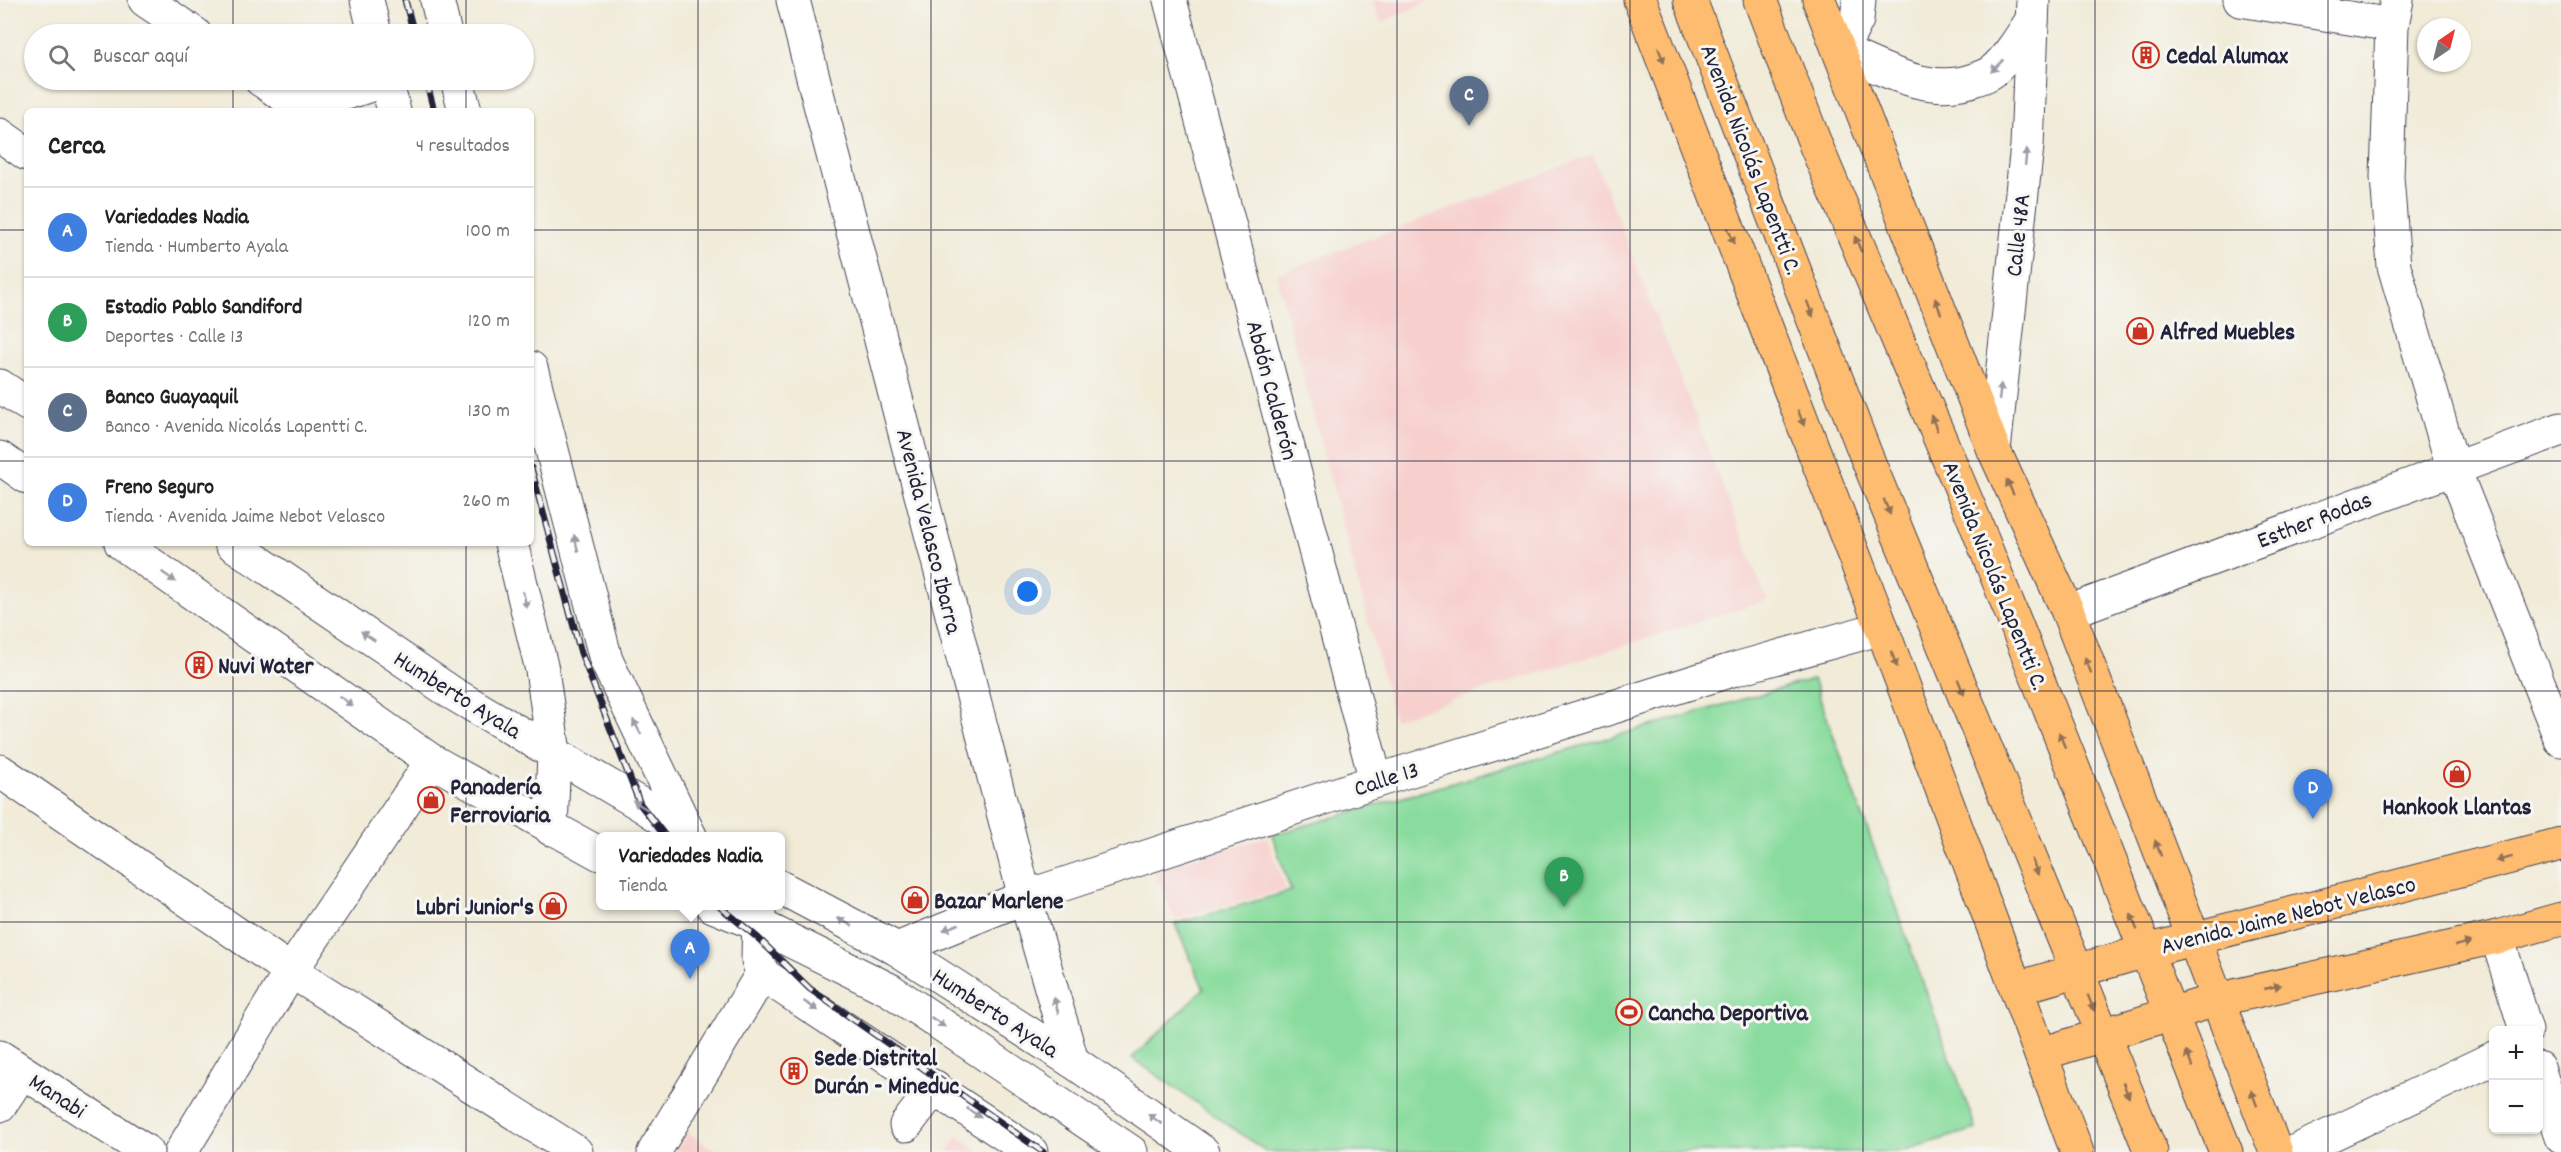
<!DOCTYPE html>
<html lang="es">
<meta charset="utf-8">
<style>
:root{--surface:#fff;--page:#f6f6f6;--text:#222;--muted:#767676;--line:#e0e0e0;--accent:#c8321e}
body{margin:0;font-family:Dekko,sans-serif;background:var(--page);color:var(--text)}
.controls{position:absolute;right:18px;bottom:18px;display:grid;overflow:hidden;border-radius:9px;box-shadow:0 2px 4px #0004}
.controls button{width:54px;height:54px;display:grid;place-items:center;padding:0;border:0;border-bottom:2px solid var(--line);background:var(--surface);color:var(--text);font:30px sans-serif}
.compass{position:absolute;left:2417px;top:18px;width:54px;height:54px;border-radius:50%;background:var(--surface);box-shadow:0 2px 4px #0004;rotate:35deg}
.you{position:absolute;left:1028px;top:592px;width:21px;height:21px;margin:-15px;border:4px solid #fff;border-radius:50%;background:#1a73e8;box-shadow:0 0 0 9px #1a73e833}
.badge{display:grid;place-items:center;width:39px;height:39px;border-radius:50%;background:var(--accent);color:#fff;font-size:20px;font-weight:700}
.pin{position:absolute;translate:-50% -50px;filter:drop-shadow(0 2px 3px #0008)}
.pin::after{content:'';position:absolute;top:32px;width:21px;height:18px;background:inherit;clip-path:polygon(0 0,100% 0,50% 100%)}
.popup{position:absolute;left:596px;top:832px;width:189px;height:78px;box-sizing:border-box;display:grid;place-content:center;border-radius:9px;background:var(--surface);filter:drop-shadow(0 2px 4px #0005);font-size:20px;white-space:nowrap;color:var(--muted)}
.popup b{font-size:22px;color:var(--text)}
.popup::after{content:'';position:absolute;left:50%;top:100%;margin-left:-12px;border:12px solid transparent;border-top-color:var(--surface)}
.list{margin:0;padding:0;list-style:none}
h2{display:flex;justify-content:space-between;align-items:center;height:78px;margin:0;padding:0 24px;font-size:26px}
h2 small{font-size:20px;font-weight:400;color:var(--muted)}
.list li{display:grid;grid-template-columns:39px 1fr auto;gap:18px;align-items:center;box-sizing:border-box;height:90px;padding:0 24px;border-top:2px solid var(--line)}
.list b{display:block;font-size:22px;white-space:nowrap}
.list p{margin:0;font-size:20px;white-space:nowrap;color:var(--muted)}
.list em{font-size:20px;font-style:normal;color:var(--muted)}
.icon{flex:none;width:33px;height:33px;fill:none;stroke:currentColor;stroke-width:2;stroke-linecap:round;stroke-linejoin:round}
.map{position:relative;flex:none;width:2561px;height:1152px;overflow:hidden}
.search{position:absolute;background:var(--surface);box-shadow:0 2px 4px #0004;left:24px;top:24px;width:510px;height:66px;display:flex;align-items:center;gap:15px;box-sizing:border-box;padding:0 21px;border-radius:33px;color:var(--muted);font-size:22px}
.panel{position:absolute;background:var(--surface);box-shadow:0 2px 4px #0004;left:24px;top:108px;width:510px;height:438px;border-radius:9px}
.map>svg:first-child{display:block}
.built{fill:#f7d0ce}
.green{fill:#89dc9d;stroke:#567f6c;stroke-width:1.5}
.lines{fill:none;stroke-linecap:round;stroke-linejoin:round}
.minor-casing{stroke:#414053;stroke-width:35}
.major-casing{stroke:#414053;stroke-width:35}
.highway-casing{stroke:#414053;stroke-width:35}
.minor{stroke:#fff;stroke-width:33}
.major{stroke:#fdbc70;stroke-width:33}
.highway{stroke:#fdbc70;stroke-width:33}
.rail-casing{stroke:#22223b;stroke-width:7}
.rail{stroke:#f6f6f2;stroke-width:4.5;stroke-dasharray:14;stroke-linecap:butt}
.oneway{fill:#906f56}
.oneway2{fill:#9c9ca7}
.grid{fill:none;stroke:#22223b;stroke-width:1.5;stroke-opacity:0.55}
.labels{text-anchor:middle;stroke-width:6;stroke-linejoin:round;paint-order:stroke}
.poi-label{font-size:24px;font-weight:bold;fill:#22223b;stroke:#f6f6f2;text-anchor:start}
.street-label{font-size:24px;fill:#22223b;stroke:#f6f6f2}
</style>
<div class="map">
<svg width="2561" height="1152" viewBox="0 0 2561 1152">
<rect width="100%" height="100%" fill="#f6f6f2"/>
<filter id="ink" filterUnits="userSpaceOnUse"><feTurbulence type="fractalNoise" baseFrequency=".0167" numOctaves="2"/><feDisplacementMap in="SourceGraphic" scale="12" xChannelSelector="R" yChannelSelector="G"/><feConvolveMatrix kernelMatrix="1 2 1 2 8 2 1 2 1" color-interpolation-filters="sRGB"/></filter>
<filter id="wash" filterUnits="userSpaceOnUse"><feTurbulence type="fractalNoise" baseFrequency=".008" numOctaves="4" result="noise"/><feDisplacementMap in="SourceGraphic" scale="24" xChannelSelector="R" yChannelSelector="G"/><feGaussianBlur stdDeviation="1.35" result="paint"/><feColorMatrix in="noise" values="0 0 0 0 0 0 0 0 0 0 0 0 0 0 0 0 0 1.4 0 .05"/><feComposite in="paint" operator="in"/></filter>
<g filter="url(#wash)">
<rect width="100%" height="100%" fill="#f1ebd8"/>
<g class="built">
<polygon points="1372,0 1431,0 1381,23"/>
<polygon points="1593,155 1767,600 1394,719 1276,274"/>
<polygon points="1267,837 1286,889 1175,919 1154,869"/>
<polygon points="687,1132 718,1152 675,1152"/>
<polygon points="958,1136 981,1152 948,1152"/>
</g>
<polygon class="green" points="1813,679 1976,1129 1898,1152 1267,1152 1132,1058 1204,989 1175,924 1291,891 1272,835"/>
</g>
<g filter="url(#ink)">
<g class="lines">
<defs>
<g id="minor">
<polyline points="145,0 195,34"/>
<polyline points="367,0 375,34"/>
<polyline points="437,0 445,34"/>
<polyline points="793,0 1025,897 1072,1061"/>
<polyline points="1170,0 1376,781"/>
<path d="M1859 0 1857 20 1841 51C1883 69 1930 97 1976 79 1982 77 1988 75 1993 71 2009 57 2020 38 2032 20"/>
<polyline points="2240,0 2392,25"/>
<polyline points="2397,0 2392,25 2387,177 2394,266 2453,467 2561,740"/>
<path d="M261 80C270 85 279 94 289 98 313 109 361 87 386 80"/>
<polyline points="386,80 394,111"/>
<polyline points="457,80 465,111"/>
<polyline points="0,135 27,154"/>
<polyline points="531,368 606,660 690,836"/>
<polyline points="0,386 27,404"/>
<polyline points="1994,450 2027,146 2033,0"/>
<polyline points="0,458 27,477"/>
<polyline points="121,543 432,761 600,854"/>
<polyline points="231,543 452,693 640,804 690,836"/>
<polyline points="511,543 542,670 554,753 551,829"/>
<polyline points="2068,612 2561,429"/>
<polyline points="0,771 291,971 576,1152"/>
<polyline points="780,887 897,949 1072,1061 1203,1152"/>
<polyline points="713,906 757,924 890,990 1131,1152"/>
<polyline points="759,907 758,960 762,974 1031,1152"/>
<polyline points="2497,937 2526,1030"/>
<polyline points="897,949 1025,897 1376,781 1735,669 1882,628"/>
<polyline points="0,1057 147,1152"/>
<polyline points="2538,1068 2561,1137"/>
<polyline points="0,1105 22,1072"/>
<polyline points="906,1125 935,1087"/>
<polyline points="181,1152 291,971 432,761"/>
<polyline points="654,1152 762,974"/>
<polyline points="2294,1152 2494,1058"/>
</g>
<g id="major">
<polyline points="1640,0 1882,628 2077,1152"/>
<polyline points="1819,0 1994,450 2068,612 2276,1152"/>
<polyline points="2017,988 2146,951 2561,844"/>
<polyline points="2041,1054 2216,1000 2497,937 2561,919"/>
</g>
<g id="highway">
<polyline points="1690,0 1865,453 2151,1152"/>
<polyline points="1760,0 1816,146 1974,519 2226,1152"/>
</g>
</defs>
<use href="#minor" class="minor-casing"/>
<use href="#major" class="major-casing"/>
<use href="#highway" class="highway-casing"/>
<use href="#minor" class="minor"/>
<use href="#major" class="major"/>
<use href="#highway" class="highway"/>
<defs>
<g id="rail">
<polyline points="405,0 414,34"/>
<polyline points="426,80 434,111"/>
<polyline points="531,468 581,653 640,804 665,836"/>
<polyline points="719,906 758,938 810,989 1043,1152"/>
</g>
</defs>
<use href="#rail" class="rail-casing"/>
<use href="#rail" class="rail"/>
</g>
<defs><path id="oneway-solid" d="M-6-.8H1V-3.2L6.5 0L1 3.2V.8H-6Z" transform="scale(1.5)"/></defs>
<g class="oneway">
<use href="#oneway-solid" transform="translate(1661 55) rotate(69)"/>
<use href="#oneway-solid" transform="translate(1731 236) rotate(69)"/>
<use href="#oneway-solid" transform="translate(1858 244) rotate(-113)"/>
<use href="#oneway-solid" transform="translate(1938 306) rotate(-111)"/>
<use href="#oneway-solid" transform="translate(1810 309) rotate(69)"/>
<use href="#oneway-solid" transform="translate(1801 418) rotate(69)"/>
<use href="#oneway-solid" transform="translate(1934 423) rotate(-113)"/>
<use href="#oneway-solid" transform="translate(2010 487) rotate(-115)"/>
<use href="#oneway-solid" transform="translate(1887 507) rotate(68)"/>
<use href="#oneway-solid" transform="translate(1894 659) rotate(70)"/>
<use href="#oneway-solid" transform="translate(2088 665) rotate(-111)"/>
<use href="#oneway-solid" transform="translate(1961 687) rotate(68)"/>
<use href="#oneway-solid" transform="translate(2062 740) rotate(-112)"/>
<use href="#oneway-solid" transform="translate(2158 848) rotate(-111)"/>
<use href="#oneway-solid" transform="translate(2504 859) rotate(166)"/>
<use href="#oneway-solid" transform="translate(2035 867) rotate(68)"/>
<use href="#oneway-solid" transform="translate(2134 922) rotate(-112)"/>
<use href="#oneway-solid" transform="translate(2463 944) rotate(-13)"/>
<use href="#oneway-solid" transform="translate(2273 987) rotate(-13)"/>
<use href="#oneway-solid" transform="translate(2091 1003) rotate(68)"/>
<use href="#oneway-solid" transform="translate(2189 1059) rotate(-112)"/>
<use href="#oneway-solid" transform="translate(2126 1090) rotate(68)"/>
<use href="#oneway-solid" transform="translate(2254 1098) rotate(-111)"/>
</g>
<g class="oneway2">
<use href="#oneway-solid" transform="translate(1997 66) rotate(135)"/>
<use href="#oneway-solid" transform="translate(2026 157) rotate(-84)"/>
<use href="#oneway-solid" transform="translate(2000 392) rotate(-84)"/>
<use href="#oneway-solid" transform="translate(576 543) rotate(-104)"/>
<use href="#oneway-solid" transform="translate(169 577) rotate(35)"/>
<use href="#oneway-solid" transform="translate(525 600) rotate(76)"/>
<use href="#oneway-solid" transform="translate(368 636) rotate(-146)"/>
<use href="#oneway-solid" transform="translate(346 701) rotate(35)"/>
<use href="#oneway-solid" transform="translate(637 727) rotate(-118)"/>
<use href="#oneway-solid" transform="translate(640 805) rotate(-148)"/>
<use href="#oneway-solid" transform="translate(845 922) rotate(-152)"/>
<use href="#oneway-solid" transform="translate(951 927) rotate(158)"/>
<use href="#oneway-solid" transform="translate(1056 1005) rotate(-106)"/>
<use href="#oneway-solid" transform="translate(811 1006) rotate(33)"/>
<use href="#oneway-solid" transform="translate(938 1022) rotate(34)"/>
<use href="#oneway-solid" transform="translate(974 1113) rotate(34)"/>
<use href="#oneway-solid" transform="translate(1155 1119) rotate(-145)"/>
</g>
</g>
<path class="grid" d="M233 0V34M466 0V34M698 0V1152M931 0V1152M1164 0V1152M1397 0V1152M1630 0V1152M1863 0V1152M2095 0V1152M2328 0V1152M233 80V111M466 80V111M0 230H27M531 230H2561M0 461H27M531 461H2561M233 543V1152M466 543V1152M0 691H2561M0 922H2561"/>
<defs>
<symbol id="building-ring" viewBox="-11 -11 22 22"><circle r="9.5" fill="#f6f6f2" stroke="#c8321e" stroke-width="1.5"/><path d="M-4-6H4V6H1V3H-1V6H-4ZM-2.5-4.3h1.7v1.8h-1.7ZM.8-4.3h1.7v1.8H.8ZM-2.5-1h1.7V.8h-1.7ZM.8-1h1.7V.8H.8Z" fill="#c8321e"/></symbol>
<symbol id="shop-ring" viewBox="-11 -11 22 22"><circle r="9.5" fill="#f6f6f2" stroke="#c8321e" stroke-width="1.5"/><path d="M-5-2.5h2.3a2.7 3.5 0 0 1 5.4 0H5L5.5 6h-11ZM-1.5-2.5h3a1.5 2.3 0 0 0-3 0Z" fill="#c8321e"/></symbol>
<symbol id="stadium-ring" viewBox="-11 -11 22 22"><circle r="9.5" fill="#f6f6f2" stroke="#c8321e" stroke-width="1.5"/><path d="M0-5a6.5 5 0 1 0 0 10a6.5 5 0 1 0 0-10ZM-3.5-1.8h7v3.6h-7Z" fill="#c8321e"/></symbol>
</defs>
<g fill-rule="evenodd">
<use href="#building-ring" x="2131" y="40" width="30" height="30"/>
<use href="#shop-ring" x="2125" y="316" width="30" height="30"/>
<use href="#building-ring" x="184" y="650" width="30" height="30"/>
<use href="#shop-ring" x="2442" y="759" width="30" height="30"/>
<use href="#shop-ring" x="416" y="785" width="30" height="30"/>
<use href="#shop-ring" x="900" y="885" width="30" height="30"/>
<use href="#shop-ring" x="538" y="891" width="30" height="30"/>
<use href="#stadium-ring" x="1614" y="997" width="30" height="30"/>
<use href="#building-ring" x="779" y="1056" width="30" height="30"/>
</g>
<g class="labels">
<g class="poi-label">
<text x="2166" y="63">Cedal Alumax</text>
<text x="2160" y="339">Alfred Muebles</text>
<text x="218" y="673">Nuvi Water</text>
<text x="450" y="794">Panadería<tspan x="450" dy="28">Ferroviaria</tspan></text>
<text x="2457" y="814" text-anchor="middle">Hankook Llantas</text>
<text x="934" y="908">Bazar Marlene</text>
<text x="534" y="914" text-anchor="end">Lubri Junior's</text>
<text x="1648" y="1020">Cancha Deportiva</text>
<text x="814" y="1065">Sede Distrital<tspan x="814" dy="28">Durán - Mineduc</tspan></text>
</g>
<g class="street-label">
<text transform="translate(1752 159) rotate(69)" y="8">Avenida Nicolás Lapentti C.</text>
<text transform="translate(2017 235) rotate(-84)" y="8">Calle 48A</text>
<text transform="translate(1273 390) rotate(75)" y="8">Abdón Calderón</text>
<text transform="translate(2314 519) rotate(-21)" y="8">Esther Rodas</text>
<text transform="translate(930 531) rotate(76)" y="8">Avenida Velasco Ibarra</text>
<text transform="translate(1996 575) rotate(68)" y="8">Avenida Nicolás Lapentti C.</text>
<text transform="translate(458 694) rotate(32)" y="8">Humberto Ayala</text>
<text transform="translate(1386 778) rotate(-18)" y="8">Calle 13</text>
<text transform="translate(2288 914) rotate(-14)" y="8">Avenida Jaime Nebot Velasco</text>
<text transform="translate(996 1012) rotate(33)" y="8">Humberto Ayala</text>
<text transform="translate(58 1095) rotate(33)" y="8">Manabi</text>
</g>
</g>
</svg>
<div class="controls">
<button>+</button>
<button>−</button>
</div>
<svg class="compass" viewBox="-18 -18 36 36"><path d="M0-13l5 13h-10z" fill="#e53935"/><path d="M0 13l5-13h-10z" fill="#767676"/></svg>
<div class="you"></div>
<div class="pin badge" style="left:690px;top:979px;background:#3f7fe0">A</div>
<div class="popup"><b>Variedades Nadia</b>Tienda</div>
<div class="pin badge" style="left:1564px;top:907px;background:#2e9e5b">B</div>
<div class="pin badge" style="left:1469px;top:126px;background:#5c6f8a">C</div>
<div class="pin badge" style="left:2313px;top:819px;background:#3f7fe0">D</div>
<div class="search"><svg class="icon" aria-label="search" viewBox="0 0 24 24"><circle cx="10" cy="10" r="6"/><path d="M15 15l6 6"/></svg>Buscar aquí</div>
<section class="panel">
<h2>Cerca<small>4 resultados</small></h2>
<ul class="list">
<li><span class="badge" style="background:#3f7fe0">A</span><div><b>Variedades Nadia</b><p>Tienda · Humberto Ayala</p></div><em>100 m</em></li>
<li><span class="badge" style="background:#2e9e5b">B</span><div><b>Estadio Pablo Sandiford</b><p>Deportes · Calle 13</p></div><em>120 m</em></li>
<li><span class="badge" style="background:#5c6f8a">C</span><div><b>Banco Guayaquil</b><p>Banco · Avenida Nicolás Lapentti C.</p></div><em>130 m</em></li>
<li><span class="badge" style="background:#3f7fe0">D</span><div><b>Freno Seguro</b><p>Tienda · Avenida Jaime Nebot Velasco</p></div><em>260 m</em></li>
</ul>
</section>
</div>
